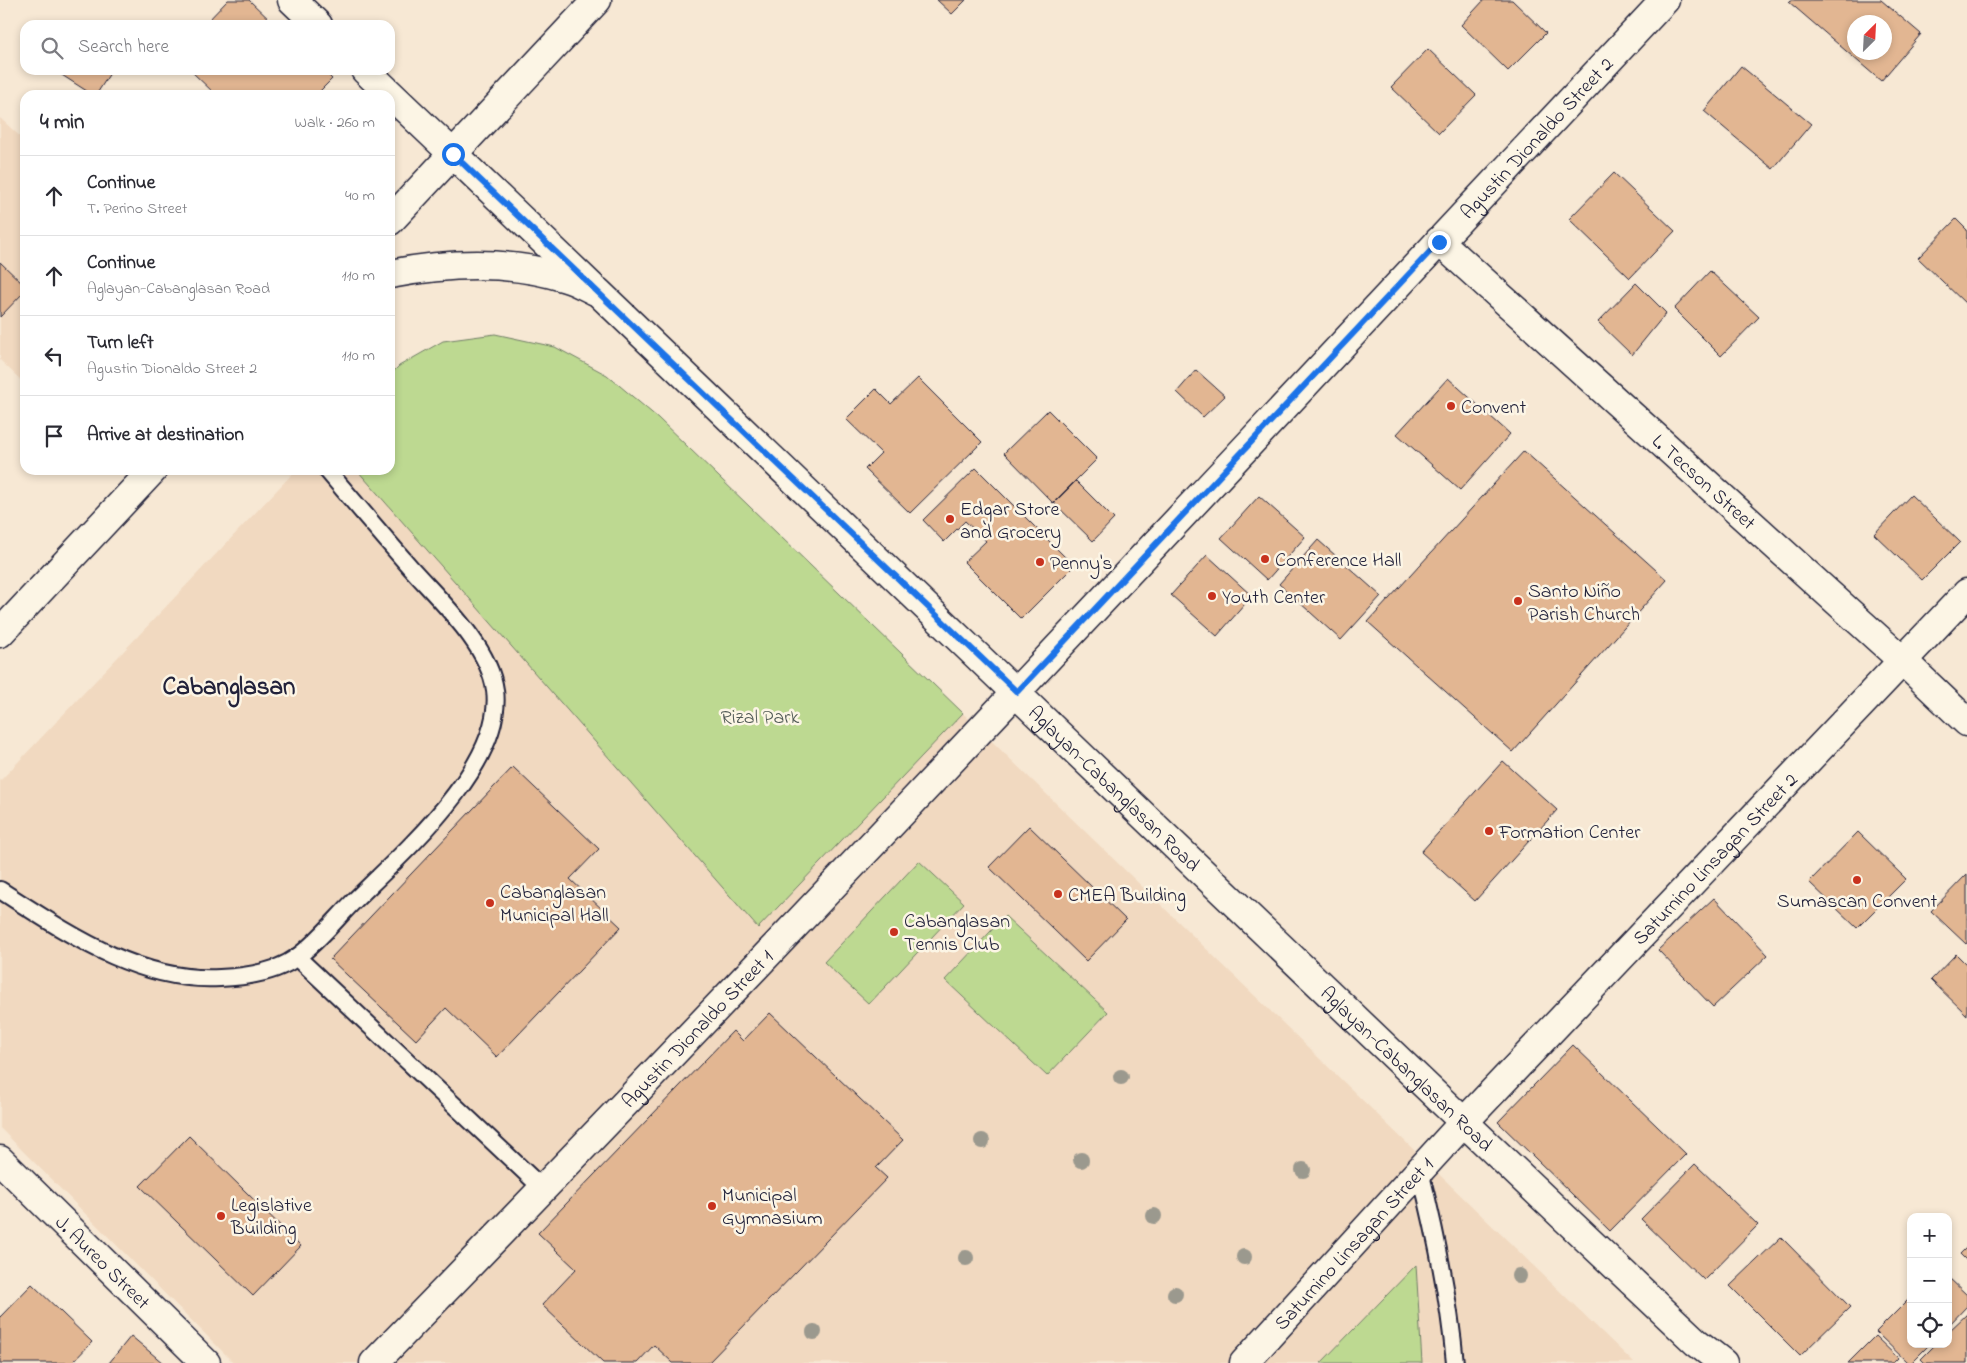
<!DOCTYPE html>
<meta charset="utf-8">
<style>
:root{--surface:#fff;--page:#f2f2f3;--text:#2b2b33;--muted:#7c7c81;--line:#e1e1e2}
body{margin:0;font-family:"Indie Flower",sans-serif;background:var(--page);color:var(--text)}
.controls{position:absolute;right:15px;bottom:15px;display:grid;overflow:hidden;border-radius:10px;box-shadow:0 2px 8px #0003}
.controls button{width:45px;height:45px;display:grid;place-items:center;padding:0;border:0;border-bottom:1px solid var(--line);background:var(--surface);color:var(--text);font:25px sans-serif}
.compass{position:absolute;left:1847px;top:15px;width:45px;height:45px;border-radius:50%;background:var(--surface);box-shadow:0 2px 8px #0003;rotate:24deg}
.stop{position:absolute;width:15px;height:15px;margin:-11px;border:4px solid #1a73e8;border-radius:50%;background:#fff}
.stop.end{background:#1a73e8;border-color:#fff;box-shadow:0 1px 5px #0008}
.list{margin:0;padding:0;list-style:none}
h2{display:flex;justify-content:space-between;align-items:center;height:65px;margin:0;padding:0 20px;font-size:21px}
h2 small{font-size:16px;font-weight:400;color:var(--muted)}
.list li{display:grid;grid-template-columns:32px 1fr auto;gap:15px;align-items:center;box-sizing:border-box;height:80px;padding:0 20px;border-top:1px solid var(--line)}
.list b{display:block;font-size:19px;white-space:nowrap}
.list p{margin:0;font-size:16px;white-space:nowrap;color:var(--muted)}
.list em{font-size:16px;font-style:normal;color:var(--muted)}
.icon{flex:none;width:28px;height:28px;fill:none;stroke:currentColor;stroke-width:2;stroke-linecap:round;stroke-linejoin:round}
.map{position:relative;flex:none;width:1967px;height:1363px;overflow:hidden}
.search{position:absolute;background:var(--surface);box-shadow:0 2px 8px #0003;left:20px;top:20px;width:375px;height:55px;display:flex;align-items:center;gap:12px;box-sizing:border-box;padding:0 18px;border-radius:15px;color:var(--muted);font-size:19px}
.panel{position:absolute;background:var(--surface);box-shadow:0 2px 8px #0003;left:20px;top:90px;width:375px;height:385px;border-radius:15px}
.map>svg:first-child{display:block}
.built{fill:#f1d9c0}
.green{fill:#bdd991;stroke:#707e66}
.building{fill:#e2b692;stroke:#22223b;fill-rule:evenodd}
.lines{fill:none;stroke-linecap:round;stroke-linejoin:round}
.lane-casing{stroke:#22223b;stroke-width:20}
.street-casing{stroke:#22223b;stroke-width:31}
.secondary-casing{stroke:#22223b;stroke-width:31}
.primary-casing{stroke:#22223b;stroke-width:31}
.lane{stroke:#fcf5e5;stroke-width:16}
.street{stroke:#fcf5e5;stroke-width:28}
.secondary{stroke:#fcf5e5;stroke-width:28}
.primary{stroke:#fcf5e5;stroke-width:28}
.tree{fill:#9b998e}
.route{stroke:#1a73e8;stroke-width:6}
.poi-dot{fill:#c8321e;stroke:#fcf5e5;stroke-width:2}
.labels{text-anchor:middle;stroke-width:5;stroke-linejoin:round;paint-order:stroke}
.street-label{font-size:20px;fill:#22223b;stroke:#fcf5e5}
.poi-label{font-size:20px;fill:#22223b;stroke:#fcf5e5;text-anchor:start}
.park-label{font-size:20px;fill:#505955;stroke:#fcf5e5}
.district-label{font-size:25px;font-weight:bold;fill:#22223b;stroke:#fcf5e5}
</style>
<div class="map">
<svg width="1967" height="1363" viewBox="0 0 1967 1363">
<rect width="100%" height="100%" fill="#f7e8d4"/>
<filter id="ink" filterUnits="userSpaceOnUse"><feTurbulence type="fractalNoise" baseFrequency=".02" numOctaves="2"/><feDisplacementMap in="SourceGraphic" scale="10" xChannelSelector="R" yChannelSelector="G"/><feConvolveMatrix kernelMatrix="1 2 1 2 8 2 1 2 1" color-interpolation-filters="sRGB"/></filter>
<g filter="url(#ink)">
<g class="built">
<polygon points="0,118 25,141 25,384 0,360"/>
<polygon points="495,334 555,347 607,375 658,418 1634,1363 234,1363 0,1128 0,781 296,470 390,470 390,375 399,366 443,341"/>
</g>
<g class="green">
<polygon points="495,334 555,347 607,375 658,418 963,713 758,928 357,470 390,470 390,375 399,366 443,341"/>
<polygon points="919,861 964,903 869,1004 824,962"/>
<polygon points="1005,916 1108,1012 1047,1076 945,980"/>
<polygon points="1416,1265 1422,1363 1321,1363"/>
</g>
<g class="building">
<polygon points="228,0 249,0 275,25 204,25"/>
<polygon points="937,0 966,0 952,14"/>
<polygon points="1484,0 1512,0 1546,33 1508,71 1461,25"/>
<path d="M1791 0H1881L1921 34 1881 81 1789 2ZM1854 22H1884V52H1854Z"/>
<polygon points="1428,49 1476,95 1439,133 1391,87"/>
<polygon points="1741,66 1811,124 1773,169 1704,111"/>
<polygon points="54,70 112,70 96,95 93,95"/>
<polygon points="190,70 323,70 332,79 316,95 216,95"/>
<polygon points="1614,173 1675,231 1630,278 1569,219"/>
<polygon points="1956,219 1967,230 1966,304 1918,258"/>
<polygon points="0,262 25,286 25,291 0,317"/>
<polygon points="1710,271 1759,317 1721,356 1674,309"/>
<polygon points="1636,283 1666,313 1632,355 1598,322"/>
<polygon points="1196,370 1225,396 1203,417 1177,392"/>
<polygon points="918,378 982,442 910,513 865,469 881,453 846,419 876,389 891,404"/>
<polygon points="1448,378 1510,434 1460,490 1397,434"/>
<polygon points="1048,410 1097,459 1053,503 1004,453"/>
<polygon points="1524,451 1667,580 1513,752 1368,622"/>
<polygon points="976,468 1074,566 1021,619 964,562 986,541 965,521 944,542 923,520"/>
<polygon points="1076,481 1114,519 1093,541 1054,503"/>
<polygon points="1911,495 1960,542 1922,580 1874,534"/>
<polygon points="1259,496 1305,537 1267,580 1221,538"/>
<polygon points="1318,540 1381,596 1341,640 1279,584"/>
<polygon points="1207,555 1252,596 1217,636 1171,595"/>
<polygon points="1503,761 1557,810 1475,901 1421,852"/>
<polygon points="513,767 599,849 570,879 621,927 497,1057 446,1008 416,1040 330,959"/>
<polygon points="1029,826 1126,920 1086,961 989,867"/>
<polygon points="1858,832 1906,879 1857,928 1809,882"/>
<polygon points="1967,874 1967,943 1966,944 1931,911"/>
<polygon points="1714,898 1768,955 1713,1007 1658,950"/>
<polygon points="1956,954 1967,965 1967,1015 1931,980"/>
<polygon points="770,1013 903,1140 876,1168 887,1178 708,1363 673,1363 654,1345 637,1363 603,1363 542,1305 576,1269 538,1233 733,1031 743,1041"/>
<polygon points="1573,1045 1686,1154 1610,1231 1498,1122"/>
<polygon points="189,1136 301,1246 253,1296 140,1186"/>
<polygon points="1695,1164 1758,1225 1704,1280 1641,1219"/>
<polygon points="1781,1237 1850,1307 1800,1356 1730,1286"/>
<polygon points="1967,1247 1967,1261 1960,1254"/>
<polygon points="1948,1277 1967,1295 1967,1306 1948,1326"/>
<polygon points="32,1284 92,1342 72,1363 0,1363 0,1317"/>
<polygon points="1911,1297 1911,1344 1930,1344 1911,1363 1908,1363 1876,1332"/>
<polygon points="1967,1314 1967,1363 1925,1363 1921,1359 1936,1344 1948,1344 1948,1332"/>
<polygon points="131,1336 163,1363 109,1363"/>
<polygon points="1875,1336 1898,1358 1893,1363 1848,1363"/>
</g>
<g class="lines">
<defs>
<g id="lane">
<path d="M0 890C66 932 138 983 220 978 245 977 277 972 297 957 318 942 336 919 354 901 403 853 505 764 495 690 489 645 439 600 410 567 382 535 354 502 327 470"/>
<polyline points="297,957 543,1189"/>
<path d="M1420 1171C1436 1234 1449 1297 1455 1363"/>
</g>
<g id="street">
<polyline points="292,0 318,25"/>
<polyline points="365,70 453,154"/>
<path id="s1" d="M1439 241 1903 661 1967 722"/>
<path id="s2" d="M0 1160 206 1363"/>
<path id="s3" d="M374 1363C811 915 1237 457 1665 0"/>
<path id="s4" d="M1244 1363 1463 1123 1967 593"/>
</g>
<g id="secondary">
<polyline points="453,154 596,291"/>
<polyline points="390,221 597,0"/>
</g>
<g id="primary">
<path id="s5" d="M390 274C447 263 510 260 566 278 577 281 588 288 598 292 964 642 1327 995 1696 1342L1723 1363"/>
<polyline points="0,633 153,470"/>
</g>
</defs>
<use href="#lane" class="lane-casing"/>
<use href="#street" class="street-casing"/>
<use href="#secondary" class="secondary-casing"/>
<use href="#primary" class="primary-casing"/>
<use href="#lane" class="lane"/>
<use href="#street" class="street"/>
<use href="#secondary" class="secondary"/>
<use href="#primary" class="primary"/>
</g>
<g class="tree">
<circle cx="1121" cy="1077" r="8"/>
<circle cx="982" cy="1141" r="8"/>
<circle cx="1081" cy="1160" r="8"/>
<circle cx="1303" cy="1170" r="8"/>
<circle cx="1154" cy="1216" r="8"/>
<circle cx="1244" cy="1257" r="8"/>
<circle cx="966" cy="1258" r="8"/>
<circle cx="1519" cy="1276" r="8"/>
<circle cx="1175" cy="1294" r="8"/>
<circle cx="814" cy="1332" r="8"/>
</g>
</g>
<g class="lines" filter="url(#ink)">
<polyline class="route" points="453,154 1017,692 1439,242"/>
</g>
<g class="poi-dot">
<circle cx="1451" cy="406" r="5"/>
<circle cx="950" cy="519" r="5"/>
<circle cx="1265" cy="559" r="5"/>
<circle cx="1040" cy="562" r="5"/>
<circle cx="1212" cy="596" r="5"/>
<circle cx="1518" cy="601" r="5"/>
<circle cx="1489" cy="831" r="5"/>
<circle cx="1857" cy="880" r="5"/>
<circle cx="1058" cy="894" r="5"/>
<circle cx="490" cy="903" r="5"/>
<circle cx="894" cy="932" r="5"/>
<circle cx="712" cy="1206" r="5"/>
<circle cx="221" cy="1216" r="5"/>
</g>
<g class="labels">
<g class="street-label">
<text dy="7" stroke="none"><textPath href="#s3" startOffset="1689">Agustin Dionaldo Street 2</textPath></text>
<text dy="7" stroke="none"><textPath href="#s1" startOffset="358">L. Tecson Street</textPath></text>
<text dy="7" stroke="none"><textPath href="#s5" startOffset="929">Aglayan-Cabanglasan Road</textPath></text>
<text dy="7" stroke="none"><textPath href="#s4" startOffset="690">Saturnino Linsagan Street 2</textPath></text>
<text dy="7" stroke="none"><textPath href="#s3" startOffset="465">Agustin Dionaldo Street 1</textPath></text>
<text dy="7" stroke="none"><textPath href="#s5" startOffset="1334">Aglayan-Cabanglasan Road</textPath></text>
<text dy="7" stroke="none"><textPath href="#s4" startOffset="162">Saturnino Linsagan Street 1</textPath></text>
<text dy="7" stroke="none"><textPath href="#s2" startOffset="145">J. Aureo Street</textPath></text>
</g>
<g class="poi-label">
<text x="1461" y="413">Convent</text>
<text x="960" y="515">Edgar Store<tspan x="960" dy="23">and Grocery</tspan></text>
<text x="1275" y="566">Conference Hall</text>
<text x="1050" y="569">Penny's</text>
<text x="1528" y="597">Santo Niño<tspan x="1528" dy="23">Parish Church</tspan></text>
<text x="1222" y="603">Youth Center</text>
<text x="1499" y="838">Formation Center</text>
<text x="500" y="898">Cabanglasan<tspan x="500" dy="23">Municipal Hall</tspan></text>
<text x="1068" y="901">CMEA Building</text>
<text x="1857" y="907" text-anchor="middle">Sumascan Convent</text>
<text x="904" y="927">Cabanglasan<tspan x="904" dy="23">Tennis Club</tspan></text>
<text x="722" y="1201">Municipal<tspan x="722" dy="23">Gymnasium</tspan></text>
<text x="231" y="1211">Legislative<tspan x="231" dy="23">Building</tspan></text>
</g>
<g class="park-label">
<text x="760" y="723">Rizal Park</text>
</g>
<g class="district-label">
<text x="229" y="694">Cabanglasan</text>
</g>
</g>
</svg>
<div class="controls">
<button>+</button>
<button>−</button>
<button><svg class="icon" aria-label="locate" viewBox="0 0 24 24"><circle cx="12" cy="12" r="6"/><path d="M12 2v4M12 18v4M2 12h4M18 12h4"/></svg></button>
</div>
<svg class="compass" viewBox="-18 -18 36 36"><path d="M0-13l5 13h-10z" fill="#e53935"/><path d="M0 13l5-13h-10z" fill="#7c7c81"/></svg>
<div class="stop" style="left:453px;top:154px"></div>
<div class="stop end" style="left:1439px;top:242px"></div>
<div class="search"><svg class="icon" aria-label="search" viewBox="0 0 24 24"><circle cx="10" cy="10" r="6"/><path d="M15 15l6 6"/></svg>Search here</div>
<section class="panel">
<h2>4 min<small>Walk · 260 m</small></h2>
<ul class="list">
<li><svg class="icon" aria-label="ahead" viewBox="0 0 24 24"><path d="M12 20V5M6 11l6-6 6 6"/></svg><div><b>Continue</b><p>T. Perino Street</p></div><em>40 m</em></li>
<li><svg class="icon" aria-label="ahead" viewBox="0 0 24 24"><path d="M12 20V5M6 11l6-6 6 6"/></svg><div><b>Continue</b><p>Aglayan-Cabanglasan Road</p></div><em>110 m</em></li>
<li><svg class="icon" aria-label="left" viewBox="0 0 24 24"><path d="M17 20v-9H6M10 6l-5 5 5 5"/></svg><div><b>Turn left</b><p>Agustin Dionaldo Street 2</p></div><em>110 m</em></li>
<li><svg class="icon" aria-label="arrive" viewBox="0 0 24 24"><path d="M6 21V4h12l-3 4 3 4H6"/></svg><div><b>Arrive at destination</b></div></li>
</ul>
</section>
</div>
